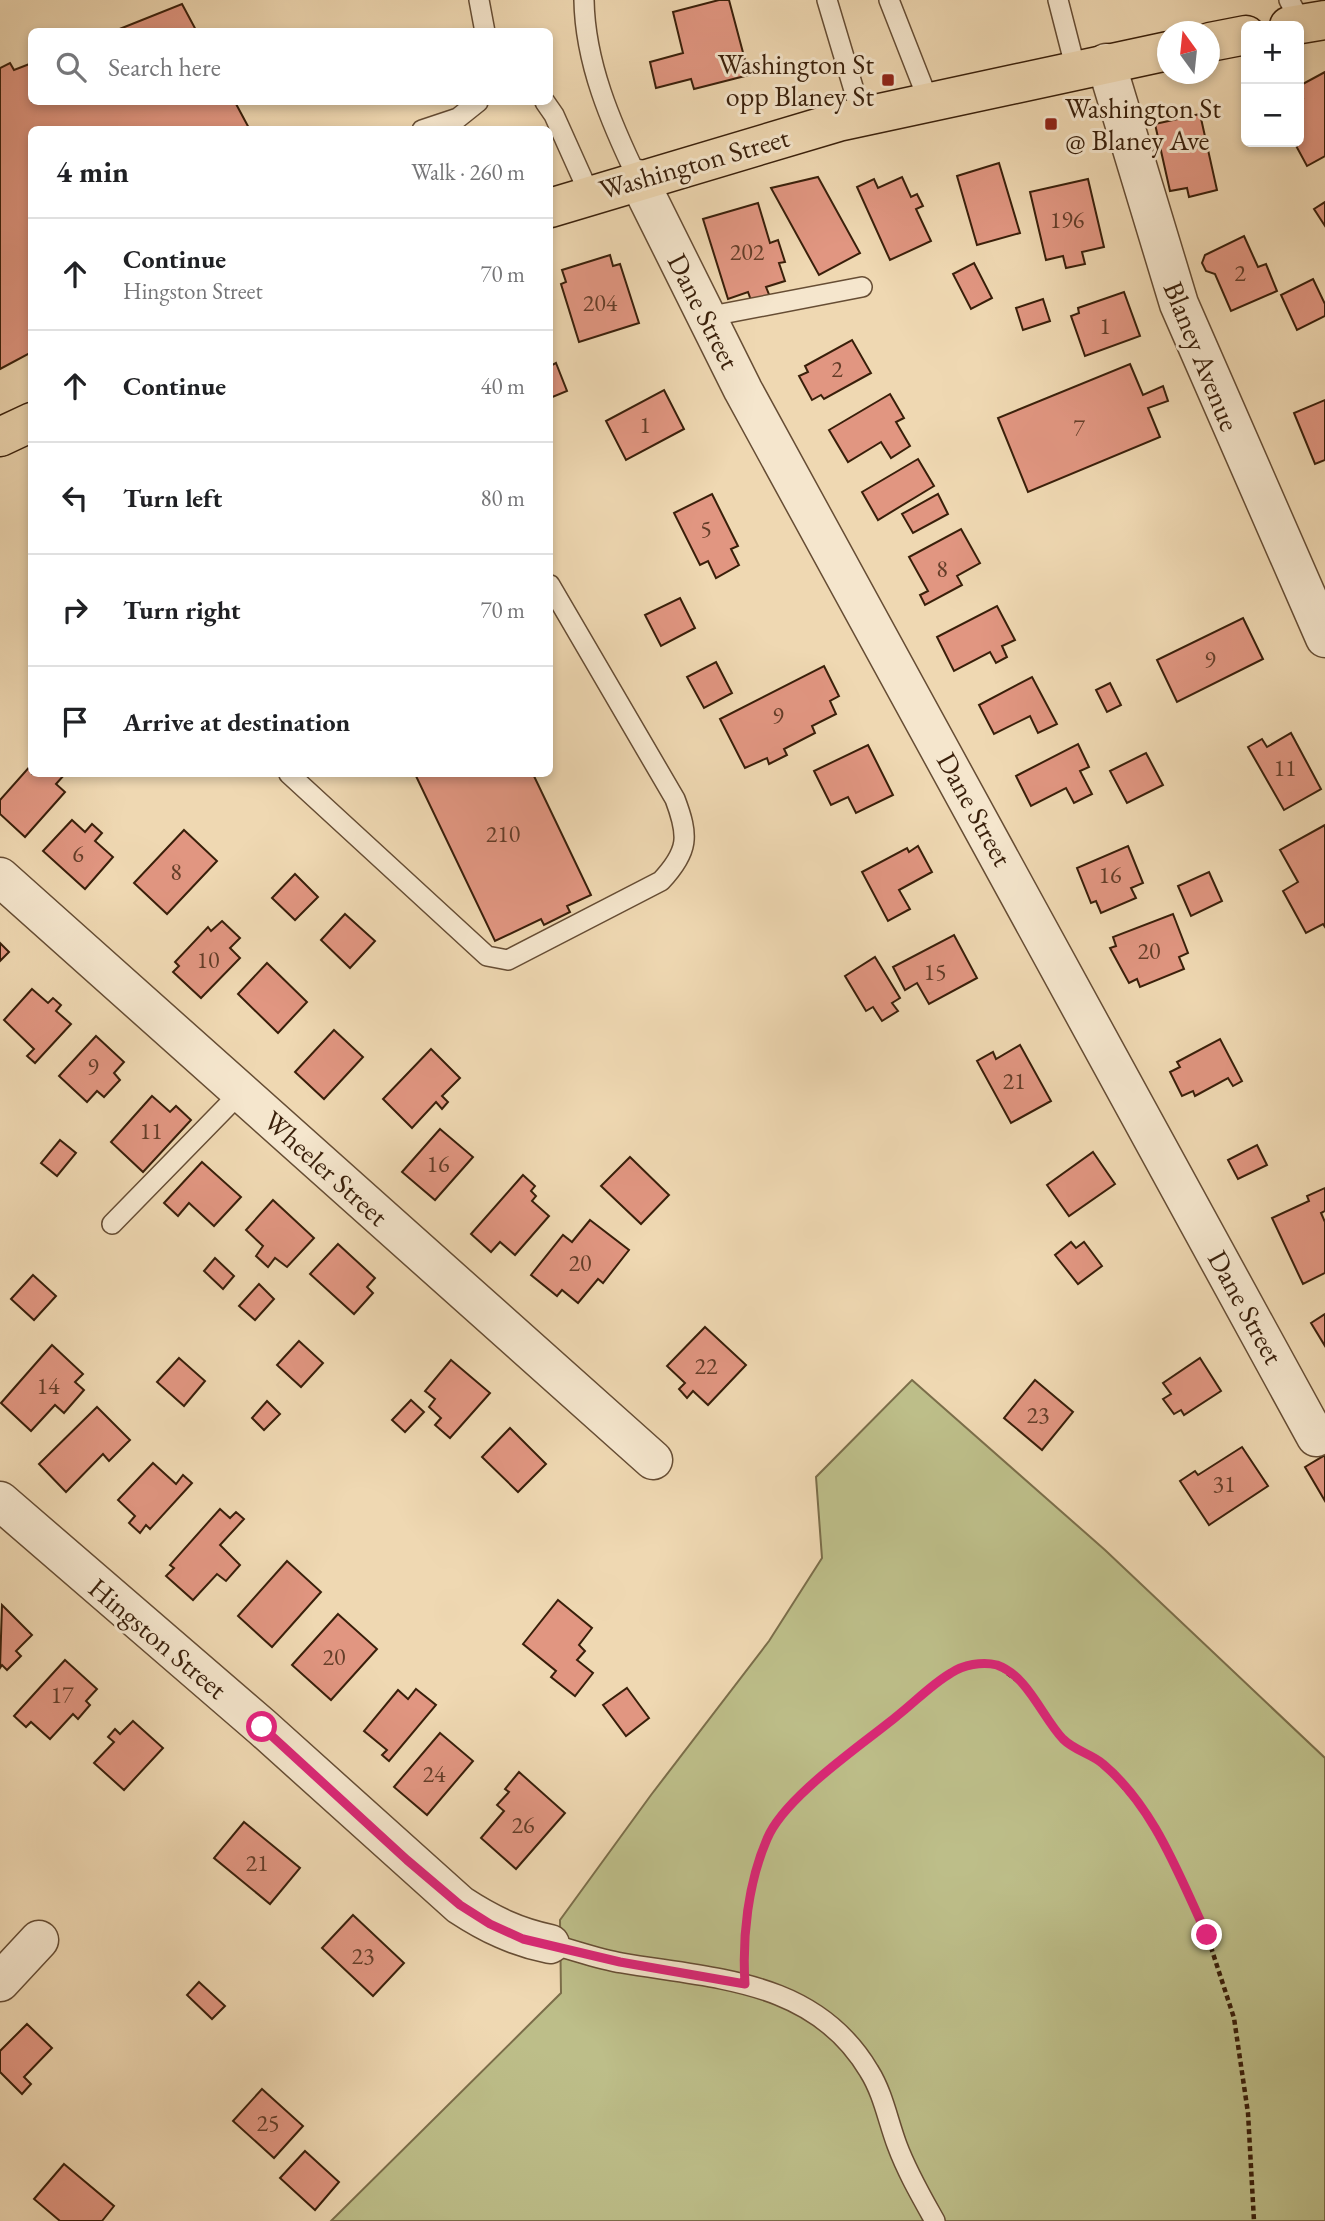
<!DOCTYPE html>
<meta charset="utf-8">
<style>
:root{--surface:#fff;--page:#f6f6f6;--text:#202124;--muted:#757577;--line:#e0e0e0}
body{margin:0;font-family:"EB Garamond",serif;background:var(--page);color:var(--text)}
.controls{position:absolute;right:21px;top:21px;display:grid;overflow:hidden;border-radius:10px;box-shadow:0 4px 10px #0003}
.controls button{width:63px;height:63px;display:grid;place-items:center;padding:0;border:0;border-bottom:2px solid var(--line);background:var(--surface);color:var(--text);font:35px sans-serif}
.compass{position:absolute;left:1157px;top:21px;width:63px;height:63px;border-radius:50%;background:var(--surface);box-shadow:0 4px 10px #0003;rotate:345deg}
.stop{position:absolute;width:21px;height:21px;margin:-16px;border:5px solid #db2777;border-radius:50%;background:#fff}
.stop.end{background:#db2777;border-color:#fff;box-shadow:0 2px 7px #0008}
.list{margin:0;padding:0;list-style:none}
h2{display:flex;justify-content:space-between;align-items:center;height:91px;margin:0;padding:0 28px;font-size:30px}
h2 small{font-size:23px;font-weight:400;color:var(--muted)}
.list li{display:grid;grid-template-columns:46px 1fr auto;gap:21px;align-items:center;box-sizing:border-box;height:112px;padding:0 28px;border-top:2px solid var(--line)}
.list b{display:block;font-size:26px;white-space:nowrap}
.list p{margin:0;font-size:23px;white-space:nowrap;color:var(--muted)}
.list em{font-size:23px;font-style:normal;color:var(--muted)}
.icon{flex:none;width:38px;height:38px;fill:none;stroke:currentColor;stroke-width:2;stroke-linecap:round;stroke-linejoin:round}
.map{position:relative;flex:none;width:1325px;height:2221px;overflow:hidden}
.search{position:absolute;background:var(--surface);box-shadow:0 4px 10px #0003;left:28px;top:28px;width:525px;height:77px;display:flex;align-items:center;gap:18px;box-sizing:border-box;padding:0 24px;border-radius:10px;color:var(--muted);font-size:26px}
.panel{position:absolute;background:var(--surface);box-shadow:0 4px 10px #0003;left:28px;top:126px;width:525px;height:651px;border-radius:10px}
.map>svg:first-child{display:block}
.green{fill:#bdbe89;stroke:#7b6e4a;stroke-width:2}
.building{fill:#e19681;stroke:#391f0a;stroke-width:2}
.lines{fill:none;stroke-linecap:round;stroke-linejoin:round}
.service-casing{stroke:#664d34;stroke-width:22}
.minor-casing{stroke:#664d34;stroke-width:41}
.primary-casing{stroke:#391f0a;stroke-width:41}
.path{stroke:#391f0a;stroke-width:4.5;stroke-dasharray:5 3.5;stroke-linecap:butt}
.service{stroke:#f5e6cd;stroke-width:19}
.minor{stroke:#f5e6cd;stroke-width:38}
.primary{stroke:#efd8b2;stroke-width:38}
.route{stroke:#db2777;stroke-width:9}
.poi-dot{fill:#8f2418;stroke:#f5e6cd;stroke-width:2.5}
.labels{text-anchor:middle;stroke-width:6;stroke-linejoin:round;paint-order:stroke}
.number-label{font-size:24px;fill:#633d28}
.poi-label{font-size:28px;fill:#391f0a;stroke:#f5e6cd;text-anchor:end}
.street-label{font-size:28px;fill:#391f0a;stroke:#f5e6cd}
</style>
<div class="map">
<svg width="1325" height="2221" viewBox="0 0 1325 2221">
<rect width="100%" height="100%" fill="#efd8b2"/>
<filter id="stains"><feTurbulence type="fractalNoise" baseFrequency=".00286" numOctaves="4"/><feColorMatrix values="0 0 0 0 .2 0 0 0 0 .09 0 0 0 0 .02 0 0 0 .5 -.17"/></filter>
<radialGradient id="worn" r=".72"><stop offset=".6" stop-color="#630" stop-opacity="0"/><stop offset="1" stop-color="#630" stop-opacity=".3"/></radialGradient>
<polygon class="green" points="912,1380 1105,1550 1325,1758 1325,2221 331,2221 561,1993 560,1920 651,1795 769,1641 822,1558 816,1477"/>
<g class="building">
<polygon points="719,0 729,0 749,75 694,89 691,79 656,88 650,62 683,53 673,12"/>
<polygon points="182,4 197,32 112,32"/>
<polygon points="10,63 14,70 32,63 32,102 235,102 250,130 32,130 32,352 0,369 0,68"/>
<polygon points="1325,72 1325,156 1307,166 1294,142 1299,142 1299,100 1303,98 1299,86"/>
<polygon points="1200,114 1217,190 1189,197 1187,188 1170,191 1155,124"/>
<polygon points="999,163 1020,233 977,245 957,176"/>
<polygon points="818,177 860,253 819,275 771,188"/>
<polygon points="902,177 911,197 917,194 923,206 916,209 931,241 890,260 857,187 874,179 878,188"/>
<polygon points="1088,179 1104,247 1082,252 1085,264 1066,268 1063,256 1046,260 1030,192"/>
<polygon points="1325,202 1325,226 1314,209"/>
<polygon points="758,203 770,243 778,240 785,262 779,263 785,281 766,287 770,297 752,303 748,292 728,299 703,219"/>
<polygon points="1244,236 1258,267 1266,264 1277,291 1231,311 1215,274 1206,271 1202,263 1205,255"/>
<polygon points="610,255 613,266 620,264 639,323 579,342 561,284 566,282 562,270"/>
<polygon points="974,263 992,298 971,309 953,274"/>
<polygon points="1313,279 1325,304 1325,316 1297,330 1281,295"/>
<polygon points="1124,292 1140,336 1085,356 1071,316 1079,313 1078,308"/>
<polygon points="1043,299 1050,321 1023,330 1016,308"/>
<polygon points="852,340 871,373 824,399 821,395 812,400 799,376 808,372 805,366"/>
<polygon points="556,363 567,391 550,398 550,366"/>
<polygon points="1130,364 1143,395 1163,386 1168,401 1148,408 1160,437 1028,492 998,418"/>
<polygon points="664,390 684,429 626,460 606,421"/>
<polygon points="890,394 904,418 896,422 910,446 891,458 881,442 848,462 829,430"/>
<polygon points="1325,400 1325,460 1315,464 1294,413"/>
<polygon points="918,459 934,486 878,520 862,492"/>
<polygon points="712,494 738,546 731,549 739,565 716,578 708,561 700,565 674,513"/>
<polygon points="938,494 948,514 913,533 902,514"/>
<polygon points="961,529 980,563 957,576 962,585 925,605 920,595 928,591 909,557"/>
<polygon points="680,598 695,628 661,646 645,615"/>
<polygon points="997,606 1015,640 1002,646 1007,657 996,663 990,652 954,671 937,637"/>
<polygon points="1243,618 1263,659 1177,702 1157,660"/>
<polygon points="716,662 732,693 704,708 687,677"/>
<polygon points="824,666 839,696 830,701 836,714 812,726 815,733 784,749 787,755 769,764 767,758 745,768 720,719"/>
<polygon points="1032,677 1057,724 1038,733 1030,716 994,734 979,705"/>
<polygon points="1110,683 1121,705 1107,712 1096,690"/>
<polygon points="1291,733 1321,789 1284,810 1248,747 1262,739 1267,747"/>
<polygon points="1078,744 1089,767 1080,771 1092,794 1074,803 1066,788 1031,806 1016,776"/>
<polygon points="868,745 893,795 856,813 848,797 831,805 814,771"/>
<polygon points="1146,753 1163,785 1127,803 1110,771"/>
<polygon points="32,764 32,774 65,774 56,784 65,792 25,837 0,814 0,800"/>
<polygon points="415,774 533,774 591,895 567,906 570,912 544,925 541,919 495,941"/>
<polygon points="72,820 85,832 92,824 102,833 95,841 113,857 85,889 43,851"/>
<polygon points="1325,825 1325,927 1323,924 1306,933 1283,891 1298,882 1280,850"/>
<polygon points="184,830 217,861 167,914 134,883"/>
<polygon points="918,846 932,872 899,890 910,909 888,921 862,872 907,848 909,852"/>
<polygon points="1128,846 1143,883 1131,888 1136,898 1101,913 1096,901 1091,903 1077,868"/>
<polygon points="1209,872 1222,901 1191,916 1178,886"/>
<polygon points="295,874 318,897 295,920 272,898"/>
<polygon points="345,914 375,941 350,968 321,940"/>
<polygon points="1173,914 1188,953 1179,957 1184,969 1140,987 1137,979 1129,983 1110,948 1116,946 1113,937"/>
<polygon points="222,921 240,938 230,948 240,958 201,998 173,972 179,966 175,962 208,927 211,931"/>
<polygon points="954,935 977,978 929,1004 917,983 905,990 893,967"/>
<polygon points="0,943 9,952 0,961"/>
<polygon points="875,957 900,998 892,1003 898,1011 882,1021 873,1007 866,1011 845,976"/>
<polygon points="267,963 307,1002 278,1033 238,994"/>
<polygon points="32,989 48,1003 53,998 61,1005 56,1011 71,1024 35,1063 27,1056 34,1049 4,1020"/>
<polygon points="334,1030 363,1057 324,1099 295,1072"/>
<polygon points="96,1036 124,1062 114,1073 120,1080 104,1097 97,1091 87,1102 59,1076"/>
<polygon points="1220,1039 1242,1081 1233,1086 1228,1078 1195,1096 1193,1091 1182,1096 1170,1072 1180,1067 1177,1062"/>
<polygon points="1020,1045 1051,1101 1011,1123 977,1061 993,1052 996,1059"/>
<polygon points="431,1049 460,1078 442,1096 448,1102 442,1109 436,1102 412,1128 383,1099"/>
<polygon points="152,1096 170,1112 176,1106 191,1120 143,1172 111,1142"/>
<polygon points="440,1129 473,1157 435,1200 402,1172"/>
<polygon points="60,1140 76,1153 57,1176 41,1163"/>
<polygon points="1257,1145 1267,1165 1238,1179 1228,1160"/>
<polygon points="1093,1152 1115,1184 1069,1216 1047,1185"/>
<polygon points="630,1157 669,1195 641,1224 601,1186"/>
<polygon points="202,1162 241,1197 214,1226 189,1203 178,1216 164,1203"/>
<polygon points="523,1175 535,1186 531,1191 536,1196 532,1201 549,1216 515,1255 500,1242 491,1252 471,1234"/>
<polygon points="1325,1188 1325,1211 1321,1213 1325,1222 1325,1273 1303,1284 1272,1218 1309,1201 1307,1196"/>
<polygon points="273,1200 314,1238 287,1267 275,1258 268,1267 256,1256 263,1246 246,1230"/>
<polygon points="590,1220 629,1250 603,1283 598,1279 578,1303 562,1290 557,1296 531,1275 563,1235 572,1242"/>
<polygon points="1071,1242 1076,1248 1084,1242 1102,1266 1078,1284 1055,1255"/>
<polygon points="338,1244 375,1278 367,1287 373,1293 354,1314 310,1274"/>
<polygon points="215,1258 234,1276 223,1289 204,1271"/>
<polygon points="33,1275 56,1296 34,1320 11,1299"/>
<polygon points="259,1284 274,1299 255,1320 239,1306"/>
<polygon points="1325,1314 1325,1346 1311,1323"/>
<polygon points="705,1327 746,1365 708,1405 693,1391 687,1398 679,1389 685,1383 667,1366"/>
<polygon points="299,1341 323,1363 301,1387 277,1365"/>
<polygon points="52,1345 83,1374 75,1382 84,1390 64,1413 55,1405 31,1431 1,1403"/>
<polygon points="179,1358 205,1381 184,1406 157,1382"/>
<polygon points="1200,1358 1221,1391 1184,1415 1181,1410 1174,1414 1163,1399 1171,1394 1163,1383"/>
<polygon points="451,1360 490,1393 450,1438 435,1425 441,1418 429,1407 435,1399 425,1391"/>
<polygon points="1035,1380 1073,1412 1042,1450 1004,1418"/>
<polygon points="411,1400 424,1412 405,1432 392,1420"/>
<polygon points="267,1401 280,1414 264,1430 252,1418"/>
<polygon points="97,1407 130,1440 109,1461 103,1454 66,1492 39,1464"/>
<polygon points="510,1428 546,1464 518,1492 482,1457"/>
<polygon points="1242,1447 1268,1486 1209,1525 1180,1481 1195,1471 1198,1475"/>
<polygon points="1325,1455 1325,1501 1305,1467"/>
<polygon points="153,1463 176,1484 183,1475 192,1483 150,1529 146,1525 140,1533 129,1523 135,1516 118,1500"/>
<polygon points="220,1509 230,1518 236,1512 244,1519 220,1545 240,1565 226,1581 217,1574 193,1600 166,1576 174,1568 170,1565"/>
<polygon points="287,1561 321,1592 272,1647 238,1616"/>
<polygon points="558,1600 592,1628 579,1645 585,1651 577,1660 593,1673 575,1696 551,1677 556,1671 523,1644"/>
<polygon points="2,1605 32,1635 16,1651 21,1656 7,1670 2,1665 0,1668"/>
<polygon points="338,1614 377,1649 331,1700 292,1665"/>
<polygon points="65,1660 97,1689 86,1701 90,1705 78,1719 73,1714 50,1739 31,1722 26,1727 14,1716"/>
<polygon points="627,1688 649,1718 626,1736 603,1705"/>
<polygon points="416,1689 436,1705 389,1761 382,1755 387,1750 364,1731 398,1690 408,1699"/>
<polygon points="133,1721 163,1748 124,1790 94,1763 114,1742 108,1737 115,1729 120,1734"/>
<polygon points="440,1733 473,1761 427,1815 394,1787"/>
<polygon points="519,1772 565,1813 516,1869 481,1838 504,1811 497,1805 509,1792 505,1789"/>
<polygon points="244,1822 300,1868 270,1904 214,1858"/>
<polygon points="353,1915 404,1963 373,1996 322,1948"/>
<polygon points="199,1982 225,2006 212,2019 187,1995"/>
<polygon points="27,2024 52,2048 24,2077 31,2084 22,2094 0,2072 0,2051"/>
<polygon points="262,2089 303,2126 274,2158 233,2121"/>
<polygon points="305,2151 339,2182 315,2210 280,2178"/>
<polygon points="64,2164 114,2206 102,2221 60,2221 34,2199"/>
</g>
<g class="lines">
<defs>
<g id="service">
<polyline points="479,0 485,32"/>
<path d="M584 0C585 63 611 123 638 179"/>
<polyline points="827,0 862,117"/>
<polyline points="889,0 929,102"/>
<polyline points="1058,0 1076,70"/>
<polyline points="1289,0 1302,24"/>
<polyline points="545,102 554,115 589,193"/>
<polyline points="422,130 458,118 478,102"/>
<polyline points="706,317 862,287"/>
<path d="M289 774 487 956 508 960 661 881C689 851 689 836 675 799L550 585"/>
<polyline points="112,1224 241,1092"/>
<path d="M550 1944C574 1950 598 1959 622 1963 716 1979 815 1980 869 2071 883 2093 888 2121 897 2145 907 2172 921 2196 935 2221"/>
</g>
<g id="minor">
<polyline points="1106,63 1179,304 1325,638"/>
<polyline points="638,179 743,390 1316,1437"/>
<polyline points="0,877 653,1460"/>
<path d="M0 1501 262 1727 460 1905C489 1924 516 1937 550 1944"/>
<polyline points="0,1982 39,1940"/>
</g>
<g id="primary">
<polyline points="1289,26 1325,20"/>
<polyline points="1210,42 1246,35"/>
<polyline points="550,208 838,122 1168,51"/>
<polyline points="0,437 32,422"/>
</g>
</defs>
<use href="#service" class="service-casing"/>
<use href="#minor" class="minor-casing"/>
<use href="#primary" class="primary-casing"/>
<polyline class="path" points="743,1959 751,1893 767,1837 781,1816 813,1784 951,1672 980,1663 998,1666 1022,1684 1065,1741 1102,1762 1144,1811 1161,1836 1207,1935 1234,2018 1248,2113 1254,2221"/>
<use href="#service" class="service"/>
<use href="#minor" class="minor"/>
<use href="#primary" class="primary"/>
</g>
<g class="lines">
<path class="route" d="M262 1727 407 1860 460 1905 490 1924 523 1939 620 1962 745 1984C742 1937 748 1883 767 1839 784 1797 862 1745 897 1716 915 1702 932 1684 951 1673 963 1665 982 1661 997 1665 1028 1676 1042 1717 1063 1739 1075 1751 1092 1754 1103 1764 1155 1808 1179 1876 1207 1935"/>
</g>
<g class="poi-dot">
<rect x="881" y="73" width="14" height="14" rx="3.5"/>
<rect x="1044" y="117" width="14" height="14" rx="3.5"/>
</g>
<g class="labels">
<g class="number-label">
<text x="1067" y="228">196</text>
<text x="747" y="260">202</text>
<text x="1240" y="281">2</text>
<text x="600" y="311">204</text>
<text x="1105" y="334">1</text>
<text x="837" y="377">2</text>
<text x="645" y="433">1</text>
<text x="1079" y="436">7</text>
<text x="706" y="537">5</text>
<text x="942" y="577">8</text>
<text x="1210" y="668">9</text>
<text x="778" y="724">9</text>
<text x="1285" y="776">11</text>
<text x="503" y="842">210</text>
<text x="78" y="862">6</text>
<text x="176" y="880">8</text>
<text x="1110" y="883">16</text>
<text x="1149" y="959">20</text>
<text x="208" y="968">10</text>
<text x="935" y="980">15</text>
<text x="93" y="1075">9</text>
<text x="1014" y="1089">21</text>
<text x="151" y="1139">11</text>
<text x="438" y="1172">16</text>
<text x="580" y="1271">20</text>
<text x="706" y="1374">22</text>
<text x="48" y="1394">14</text>
<text x="1038" y="1423">23</text>
<text x="1224" y="1492">31</text>
<text x="334" y="1665">20</text>
<text x="62" y="1703">17</text>
<text x="434" y="1782">24</text>
<text x="523" y="1833">26</text>
<text x="257" y="1871">21</text>
<text x="363" y="1964">23</text>
<text x="268" y="2131">25</text>
</g>
<g class="poi-label">
<text x="874" y="74">Washington St<tspan x="874" dy="32">opp Blaney St</tspan></text>
<text x="1065" y="118" text-anchor="start">Washington St<tspan x="1065" dy="32">@ Blaney Ave</tspan></text>
</g>
<g class="street-label">
<text transform="translate(694 163) rotate(-16)" y="10">Washington Street</text>
<text transform="translate(704 311) rotate(63)" y="10">Dane Street</text>
<text transform="translate(1202 356) rotate(68)" y="10">Blaney Avenue</text>
<text transform="translate(975 809) rotate(61)" y="10">Dane Street</text>
<text transform="translate(326 1168) rotate(42)" y="10">Wheeler Street</text>
<text transform="translate(1246 1307) rotate(61)" y="10">Dane Street</text>
<text transform="translate(158 1638) rotate(40)" y="10">Hingston Street</text>
</g>
</g>
<rect width="100%" height="100%" filter="url(#stains)"/>
<rect width="100%" height="100%" fill="url(#worn)"/>
</svg>
<div class="controls">
<button>+</button>
<button>−</button>
</div>
<svg class="compass" viewBox="-18 -18 36 36"><path d="M0-13l5 13h-10z" fill="#e53935"/><path d="M0 13l5-13h-10z" fill="#757577"/></svg>
<div class="stop" style="left:262px;top:1727px"></div>
<div class="stop end" style="left:1207px;top:1935px"></div>
<div class="search"><svg class="icon" aria-label="search" viewBox="0 0 24 24"><circle cx="10" cy="10" r="6"/><path d="M15 15l6 6"/></svg>Search here</div>
<section class="panel">
<h2>4 min<small>Walk · 260 m</small></h2>
<ul class="list">
<li><svg class="icon" aria-label="ahead" viewBox="0 0 24 24"><path d="M12 20V5M6 11l6-6 6 6"/></svg><div><b>Continue</b><p>Hingston Street</p></div><em>70 m</em></li>
<li><svg class="icon" aria-label="ahead" viewBox="0 0 24 24"><path d="M12 20V5M6 11l6-6 6 6"/></svg><div><b>Continue</b></div><em>40 m</em></li>
<li><svg class="icon" aria-label="left" viewBox="0 0 24 24"><path d="M17 20v-9H6M10 6l-5 5 5 5"/></svg><div><b>Turn left</b></div><em>80 m</em></li>
<li><svg class="icon" aria-label="right" viewBox="0 0 24 24"><path d="M7 20v-9h11M14 6l5 5-5 5"/></svg><div><b>Turn right</b></div><em>70 m</em></li>
<li><svg class="icon" aria-label="arrive" viewBox="0 0 24 24"><path d="M6 21V4h12l-3 4 3 4H6"/></svg><div><b>Arrive at destination</b></div></li>
</ul>
</section>
</div>
